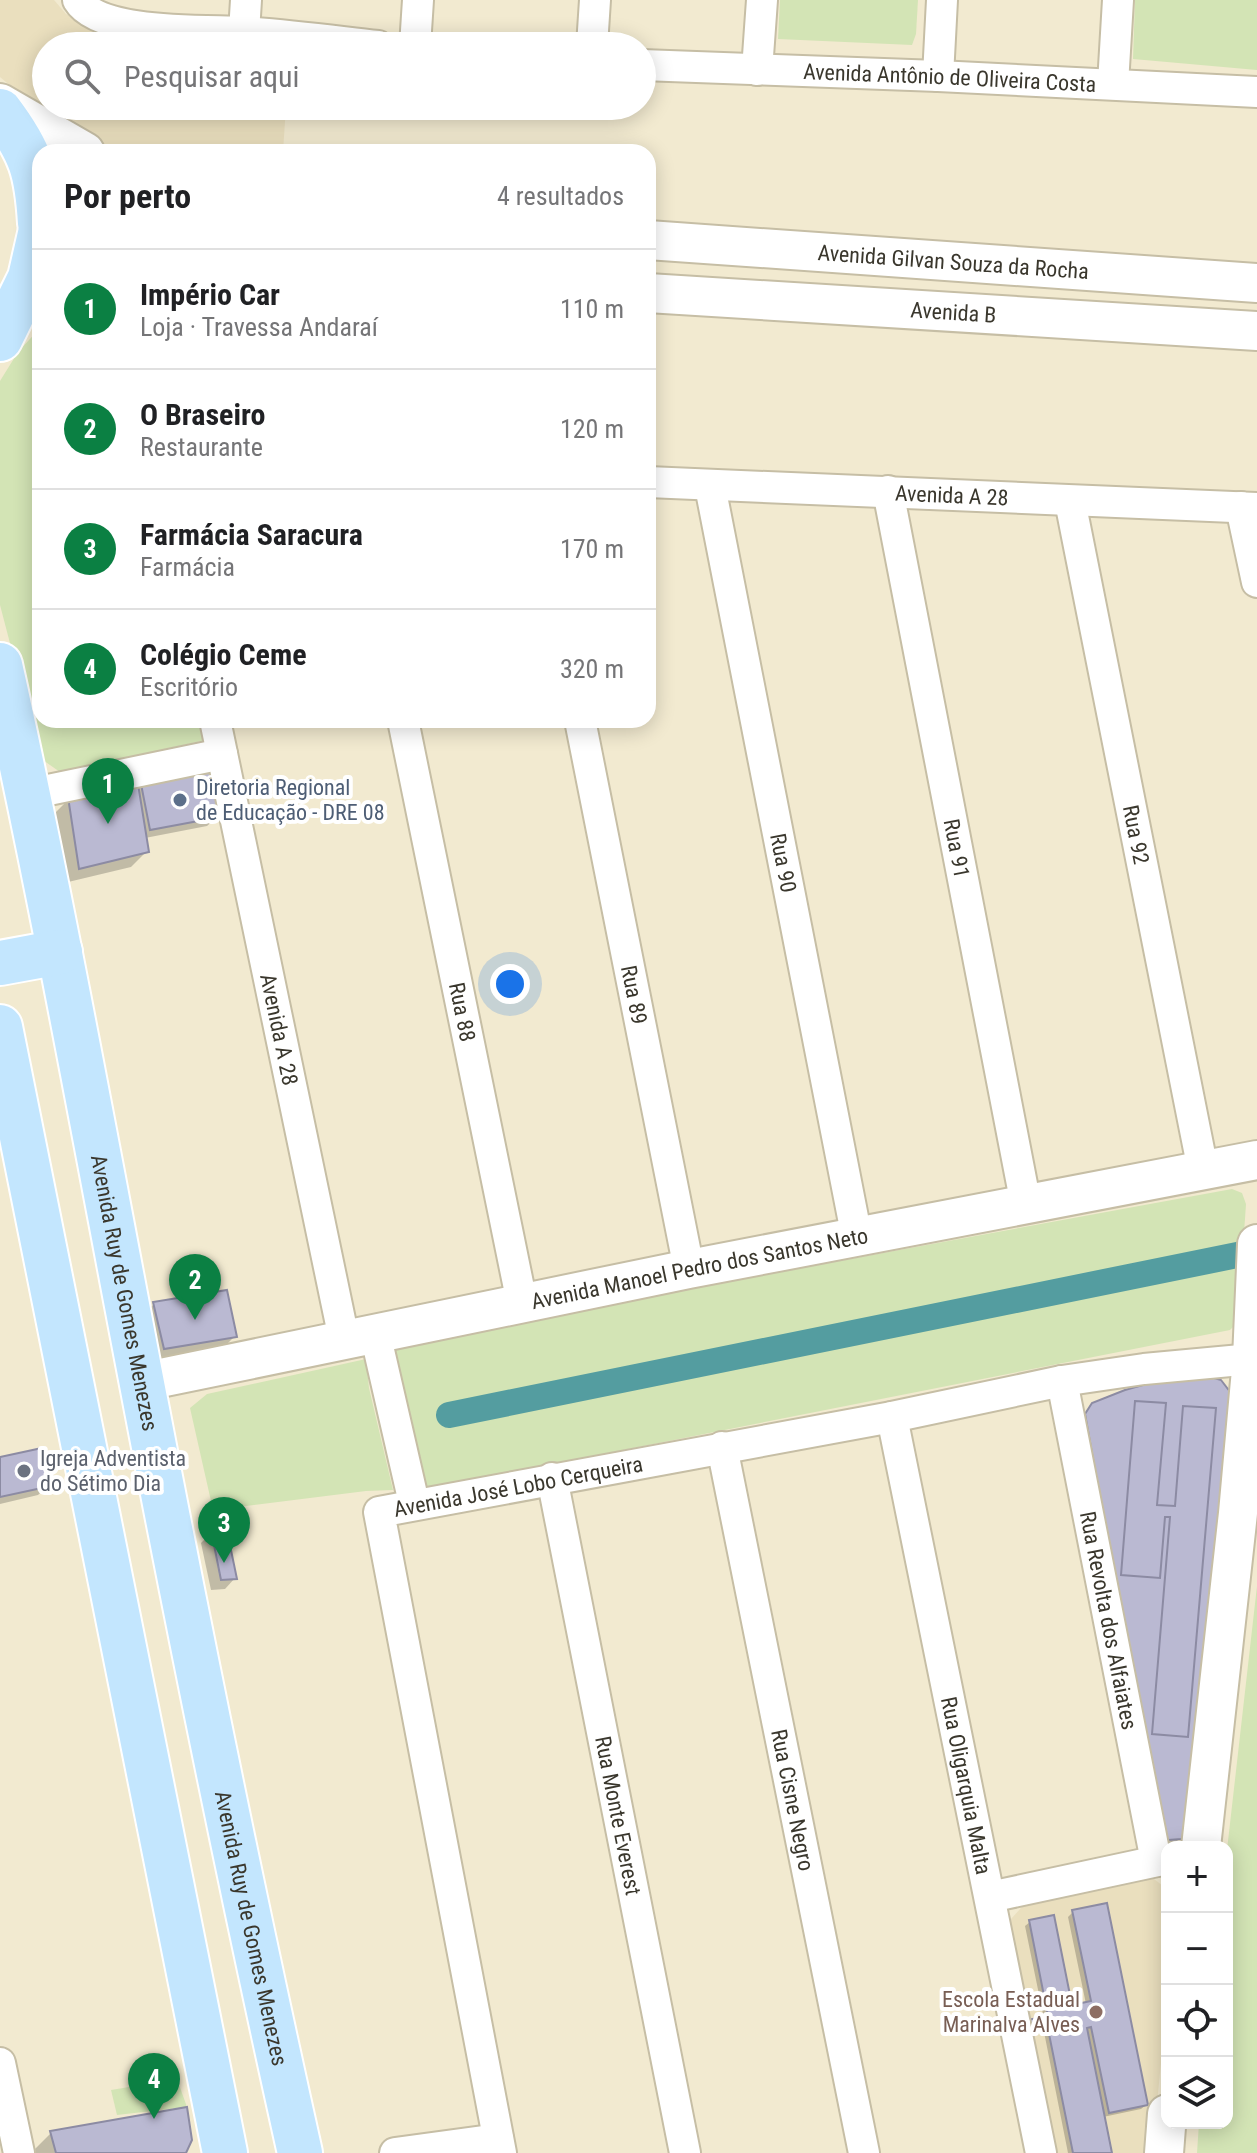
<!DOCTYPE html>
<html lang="pt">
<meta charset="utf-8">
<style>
:root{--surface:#fff;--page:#f6f6f6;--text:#202124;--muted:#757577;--line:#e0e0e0;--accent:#0b8043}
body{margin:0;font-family:"Roboto Condensed",sans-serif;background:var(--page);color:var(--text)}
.controls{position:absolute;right:24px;bottom:24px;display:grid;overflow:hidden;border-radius:16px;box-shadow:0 4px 20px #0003}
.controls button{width:72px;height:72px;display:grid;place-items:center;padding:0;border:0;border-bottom:2px solid var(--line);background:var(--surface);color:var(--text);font:40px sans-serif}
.you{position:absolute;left:510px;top:984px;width:28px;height:28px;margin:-20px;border:6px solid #fff;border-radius:50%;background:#1a73e8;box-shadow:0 0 0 12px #1a73e833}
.badge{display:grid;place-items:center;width:52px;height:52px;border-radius:50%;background:var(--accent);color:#fff;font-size:26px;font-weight:700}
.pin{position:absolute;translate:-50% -66px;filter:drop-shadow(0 2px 4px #0008)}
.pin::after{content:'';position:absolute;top:42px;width:28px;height:24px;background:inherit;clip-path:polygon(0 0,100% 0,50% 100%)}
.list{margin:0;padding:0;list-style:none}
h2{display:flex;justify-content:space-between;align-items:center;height:104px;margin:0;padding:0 32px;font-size:34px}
h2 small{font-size:26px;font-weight:400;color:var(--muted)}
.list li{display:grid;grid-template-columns:52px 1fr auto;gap:24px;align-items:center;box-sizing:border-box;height:120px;padding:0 32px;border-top:2px solid var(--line)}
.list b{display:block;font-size:30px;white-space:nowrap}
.list p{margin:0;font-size:26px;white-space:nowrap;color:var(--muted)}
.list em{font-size:26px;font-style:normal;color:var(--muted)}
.icon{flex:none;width:44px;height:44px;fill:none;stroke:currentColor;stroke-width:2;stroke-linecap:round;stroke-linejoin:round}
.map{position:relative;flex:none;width:1257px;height:2153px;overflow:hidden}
.search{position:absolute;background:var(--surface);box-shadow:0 4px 20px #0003;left:32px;top:32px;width:624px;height:88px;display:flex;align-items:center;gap:20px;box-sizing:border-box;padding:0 28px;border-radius:44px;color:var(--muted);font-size:30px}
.panel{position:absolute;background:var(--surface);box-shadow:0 4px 20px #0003;left:32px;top:144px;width:624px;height:584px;border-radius:24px}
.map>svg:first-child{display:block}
.built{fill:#eadfbe}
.green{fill:#d3e4b5}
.shadow{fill:#0003}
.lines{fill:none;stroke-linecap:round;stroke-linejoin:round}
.canal{stroke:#549da0;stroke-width:26}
.building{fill:#bab9d2;stroke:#8c8ba3;stroke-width:2}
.minor-casing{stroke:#c6bea5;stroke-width:34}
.tertiary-casing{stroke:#c6bea5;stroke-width:42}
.primary-casing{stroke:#fff;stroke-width:48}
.minor{stroke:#fff;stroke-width:30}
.tertiary{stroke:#fff;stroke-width:38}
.primary{stroke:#c3e6fe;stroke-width:44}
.service-dot{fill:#5c6f8a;stroke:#fff;stroke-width:3}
.worship-dot{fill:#6b7280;stroke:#fff;stroke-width:3}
.education-dot{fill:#8d6e63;stroke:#fff;stroke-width:3}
.labels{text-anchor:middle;stroke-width:8;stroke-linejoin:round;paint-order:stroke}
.street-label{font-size:22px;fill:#3a372d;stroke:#fff}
.service-label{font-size:22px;fill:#4e5e75;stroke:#fff;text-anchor:start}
.worship-label{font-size:22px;fill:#5b616d;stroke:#fff;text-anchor:start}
.education-label{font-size:22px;fill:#785e54;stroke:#fff;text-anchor:end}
</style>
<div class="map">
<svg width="1257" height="2153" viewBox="0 0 1257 2153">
<rect width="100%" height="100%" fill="#f2ead0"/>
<g class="built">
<polygon points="0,0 54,0 66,14 92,30 120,35 279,46 46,46 46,106 286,106 283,152 117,152 19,93 0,77"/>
<polygon points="1136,1875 1154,1879 1167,1889 1167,2003 1152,2153 1055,2153 1008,1935 1011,1919 1028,1900"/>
</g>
<g class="green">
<polygon points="780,0 918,0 916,34 912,45 778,39"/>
<polygon points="1135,0 1257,0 1257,70 1133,59"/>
<polygon points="40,328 40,720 201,720 206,740 60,772 40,758 0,605 0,381 18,352"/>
<polygon points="1232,1189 1242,1193 1246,1204 1238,1322 1230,1330 426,1489 392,1343"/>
<polygon points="366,1359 369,1388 393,1490 366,1491 213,1510 190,1408 207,1394"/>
<polygon points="1257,1586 1257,2153 1197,2153 1199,2123 1227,2123 1227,1850"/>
<polygon points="177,2079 187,2107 117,2115 111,2090"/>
</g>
<g class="shadow">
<polygon points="142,786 218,816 207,826 145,838 147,851 131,867 64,883 53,815 69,799 137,791"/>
<polygon points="154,1304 235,1336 219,1352 148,1364 138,1320"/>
<polygon points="1093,1405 1180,1838 1164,1854 1076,1422"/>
<polygon points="0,1459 49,1485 38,1495 0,1504"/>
<polygon points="212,1532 235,1578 225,1589 211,1590 201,1543"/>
<polygon points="1073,1912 1146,2105 1141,2109 1103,2117 1110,2153 1068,2153 1044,2032 1025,2036 1044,2019 1025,1926 1030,1922 1070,2007 1086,2004 1068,1917"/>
<polygon points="51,2133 183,2153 36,2153 35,2149"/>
</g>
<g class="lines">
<polyline class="canal" points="449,1415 1257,1251"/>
</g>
<g class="building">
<polygon points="212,770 220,817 150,830 141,784"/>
<polygon points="138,784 149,852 79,869 68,797"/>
<polygon points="227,1290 237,1337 164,1349 153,1302"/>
<polygon points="1207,1376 1221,1380 1234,1397 1187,1836 1182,1839 1168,1840 1160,1835 1085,1414 1092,1403 1125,1390 1150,1383"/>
<polygon points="1135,1401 1166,1403 1157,1505 1175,1506 1183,1406 1216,1408 1188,1737 1152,1734 1170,1517 1165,1517 1160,1578 1121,1575"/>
<polygon points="42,1448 51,1486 0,1497 0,1457"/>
<polygon points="226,1526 237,1579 221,1580 211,1530"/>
<polygon points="1107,1903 1148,2105 1109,2113 1091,2027 1087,2028 1112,2153 1073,2153 1048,2029 1030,2032 1027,2020 1048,2016 1029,1920 1054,1915 1072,2005 1091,2001 1072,1910"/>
<polygon points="187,2107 192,2140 186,2153 56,2153 50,2131"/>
</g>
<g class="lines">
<defs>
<g id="minor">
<path d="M78 0C99 35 205 30 243 32 288 35 333 41 378 46"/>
<polyline points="244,32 246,0"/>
<polyline points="415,46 418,0"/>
<polyline points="592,46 595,0"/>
<path id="s1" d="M642 65 938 76 1257 92"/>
<polyline points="757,70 762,0"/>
<polyline points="938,76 942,0"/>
<polyline points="1113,84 1118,0"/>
<path id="s2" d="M648 482 1257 508"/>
<path id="s3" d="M710 486 857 1238"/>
<path id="s4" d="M888 491 1026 1205"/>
<path id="s5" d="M1070 501 1203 1170"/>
<polyline points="1241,507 1257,582"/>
<path id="s6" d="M215 720 344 1339"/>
<path id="s7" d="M403 720 522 1303"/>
<path id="s8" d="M580 720 689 1269"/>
<polyline points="29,794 222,754"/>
<polyline points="375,1333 414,1503"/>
<path id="s9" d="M1062 1381 1156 1861"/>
<path id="s10" d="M892 1417 1041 2153"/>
<path id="s11" d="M722 1447 864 2153"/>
<path id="s12" d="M552 1478 685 2153"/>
<polyline points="990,1897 1167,1859"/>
<polyline points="0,2063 19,2153"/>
<polyline points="395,2153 498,2139"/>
<path id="s13" d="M501 2153 379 1512 892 1417 1062 1381 1144 1369 1252 1359"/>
</g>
<g id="tertiary">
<polyline points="0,103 85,152"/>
<path id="s14" d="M648 240 1257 283"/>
<path id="s15" d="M648 293 1257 331"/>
<path id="s16" d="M141 1382 689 1269 1257 1160"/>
<polyline points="1201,1847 1238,1513 1252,1359 1257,1244"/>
<polyline points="1164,2153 1167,2114"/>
</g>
<g id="primary">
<path d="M0 111C31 152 37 172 40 223"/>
<polyline points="0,339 30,278 40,234"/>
<path id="s17" d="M0 665C53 904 96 1144 142 1384 191 1641 243 1897 300 2153"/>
<polyline points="0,963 60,952"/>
<polyline points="0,1027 225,2153"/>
</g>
</defs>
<use href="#minor" class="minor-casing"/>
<use href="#tertiary" class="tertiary-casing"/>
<use href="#primary" class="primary-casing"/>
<use href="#minor" class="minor"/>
<use href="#tertiary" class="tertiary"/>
<use href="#primary" class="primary"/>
</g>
<circle class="service-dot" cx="180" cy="800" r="8"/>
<circle class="worship-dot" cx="24" cy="1471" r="8"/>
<circle class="education-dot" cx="1096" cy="2012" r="8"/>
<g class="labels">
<g class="street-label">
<text dy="8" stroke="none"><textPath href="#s1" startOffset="308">Avenida Antônio de Oliveira Costa</textPath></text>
<text dy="8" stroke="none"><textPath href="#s14" startOffset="306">Avenida Gilvan Souza da Rocha</textPath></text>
<text dy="8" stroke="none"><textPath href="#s15" startOffset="306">Avenida B</textPath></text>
<text dy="8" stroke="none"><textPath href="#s2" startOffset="304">Avenida A 28</textPath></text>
<text dy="8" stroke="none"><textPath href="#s5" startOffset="340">Rua 92</textPath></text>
<text dy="8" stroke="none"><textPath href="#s4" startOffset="364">Rua 91</textPath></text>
<text dy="8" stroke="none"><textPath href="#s3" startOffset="384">Rua 90</textPath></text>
<text dy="8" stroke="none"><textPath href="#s8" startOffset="280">Rua 89</textPath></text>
<text dy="8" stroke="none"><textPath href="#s7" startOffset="298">Rua 88</textPath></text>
<text dy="8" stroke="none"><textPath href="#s6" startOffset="316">Avenida A 28</textPath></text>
<text dy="8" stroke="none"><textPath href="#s16" startOffset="570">Avenida Manoel Pedro dos Santos Neto</textPath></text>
<text dy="8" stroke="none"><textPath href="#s17" startOffset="640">Avenida Ruy de Gomes Menezes</textPath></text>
<text dy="8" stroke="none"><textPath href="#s13" startOffset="794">Avenida José Lobo Cerqueira</textPath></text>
<text dy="8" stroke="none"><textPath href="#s9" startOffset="244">Rua Revolta dos Alfaiates</textPath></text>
<text dy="8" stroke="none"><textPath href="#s10" startOffset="376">Rua Oligarquia Malta</textPath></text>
<text dy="8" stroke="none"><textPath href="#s11" startOffset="360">Rua Cisne Negro</textPath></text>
<text dy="8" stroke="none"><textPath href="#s12" startOffset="344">Rua Monte Everest</textPath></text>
<text dy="8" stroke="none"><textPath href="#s17" startOffset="1288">Avenida Ruy de Gomes Menezes</textPath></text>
</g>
<g class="service-label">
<text x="196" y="795">Diretoria Regional<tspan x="196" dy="25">de Educação - DRE 08</tspan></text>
</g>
<g class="worship-label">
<text x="40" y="1466">Igreja Adventista<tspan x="40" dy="25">do Sétimo Dia</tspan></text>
</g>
<g class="education-label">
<text x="1080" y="2007">Escola Estadual<tspan x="1080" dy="25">Marinalva Alves</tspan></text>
</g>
</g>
</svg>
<div class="controls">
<button>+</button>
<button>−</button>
<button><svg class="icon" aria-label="locate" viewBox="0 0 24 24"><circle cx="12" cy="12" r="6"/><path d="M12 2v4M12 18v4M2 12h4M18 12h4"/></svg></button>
<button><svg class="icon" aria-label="layers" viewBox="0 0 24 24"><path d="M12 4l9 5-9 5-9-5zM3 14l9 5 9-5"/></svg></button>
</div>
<div class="you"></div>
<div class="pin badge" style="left:108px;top:824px">1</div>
<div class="pin badge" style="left:195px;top:1320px">2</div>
<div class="pin badge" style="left:224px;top:1563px">3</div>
<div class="pin badge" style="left:154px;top:2119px">4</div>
<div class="search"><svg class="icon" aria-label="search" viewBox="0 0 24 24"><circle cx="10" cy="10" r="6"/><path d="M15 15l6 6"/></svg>Pesquisar aqui</div>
<section class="panel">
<h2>Por perto<small>4 resultados</small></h2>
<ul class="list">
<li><span class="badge">1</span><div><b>Império Car</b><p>Loja · Travessa Andaraí</p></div><em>110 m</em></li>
<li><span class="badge">2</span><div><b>O Braseiro</b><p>Restaurante</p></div><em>120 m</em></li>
<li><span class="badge">3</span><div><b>Farmácia Saracura</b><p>Farmácia</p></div><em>170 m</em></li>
<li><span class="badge">4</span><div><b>Colégio Ceme</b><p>Escritório</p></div><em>320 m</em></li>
</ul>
</section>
</div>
